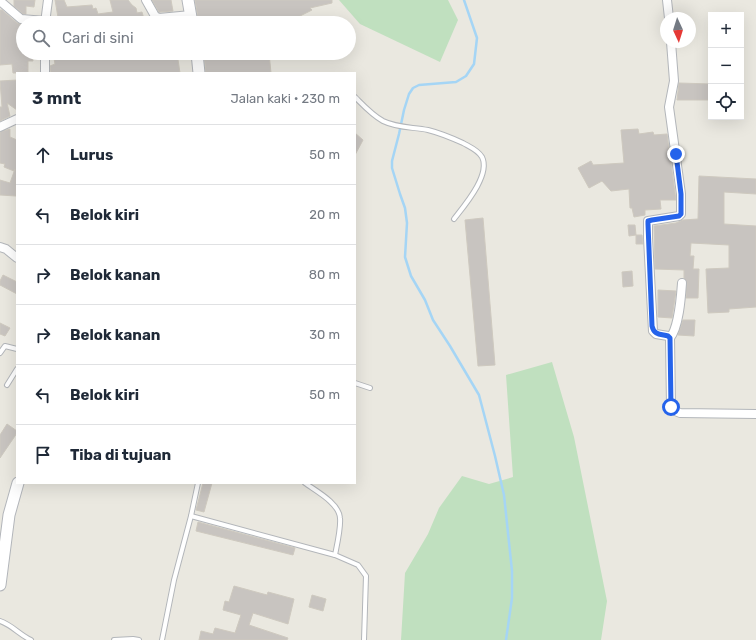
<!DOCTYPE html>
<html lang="id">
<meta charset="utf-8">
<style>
:root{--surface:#fff;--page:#f6f6f7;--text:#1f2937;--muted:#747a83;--line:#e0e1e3}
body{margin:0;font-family:Rubik,sans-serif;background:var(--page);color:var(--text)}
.controls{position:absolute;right:12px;top:12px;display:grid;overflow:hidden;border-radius:0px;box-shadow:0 4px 16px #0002}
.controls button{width:36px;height:36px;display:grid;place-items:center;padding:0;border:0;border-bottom:1px solid var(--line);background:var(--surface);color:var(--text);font:20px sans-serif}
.compass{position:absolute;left:660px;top:12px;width:36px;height:36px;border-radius:50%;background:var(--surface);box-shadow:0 4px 16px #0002;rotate:176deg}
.stop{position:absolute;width:12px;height:12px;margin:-9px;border:3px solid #2563eb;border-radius:50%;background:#fff}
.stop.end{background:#2563eb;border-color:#fff;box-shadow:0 1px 4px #0008}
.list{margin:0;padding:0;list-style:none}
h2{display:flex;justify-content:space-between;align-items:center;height:52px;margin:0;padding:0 16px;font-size:17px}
h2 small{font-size:13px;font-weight:400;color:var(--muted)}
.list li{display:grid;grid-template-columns:26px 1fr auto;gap:12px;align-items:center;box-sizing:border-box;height:60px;padding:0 16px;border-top:1px solid var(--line)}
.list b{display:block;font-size:15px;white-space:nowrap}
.list em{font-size:13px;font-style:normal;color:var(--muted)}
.icon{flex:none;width:22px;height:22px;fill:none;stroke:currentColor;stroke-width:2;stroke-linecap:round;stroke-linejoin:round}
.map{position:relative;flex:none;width:756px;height:640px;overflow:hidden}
.search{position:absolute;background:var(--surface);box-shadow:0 4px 16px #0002;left:16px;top:16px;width:340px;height:44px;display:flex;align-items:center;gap:10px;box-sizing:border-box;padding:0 14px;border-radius:22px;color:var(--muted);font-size:15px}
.panel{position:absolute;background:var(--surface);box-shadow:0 4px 16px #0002;left:16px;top:72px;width:340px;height:412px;border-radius:0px}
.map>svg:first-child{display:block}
.green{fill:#c0e0bf}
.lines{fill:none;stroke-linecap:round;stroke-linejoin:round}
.stream{stroke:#a5d5f5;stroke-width:2.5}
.building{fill:#c8c4c0;stroke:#cec9bf}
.service-casing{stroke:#b3b6ba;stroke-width:6}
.minor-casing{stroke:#b3b6ba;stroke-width:10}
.secondary-casing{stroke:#b2b5ba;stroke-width:13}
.service{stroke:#fff;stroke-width:4}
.minor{stroke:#fff;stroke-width:8}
.secondary{stroke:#fff;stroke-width:11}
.route{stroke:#2563eb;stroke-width:5}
</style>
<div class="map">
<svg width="756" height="640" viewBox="0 0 756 640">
<rect width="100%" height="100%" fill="#eae8e0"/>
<g class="green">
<polygon points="339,0 448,0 458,20 440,62 360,24"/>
<polygon points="552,362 574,437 607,601 601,640 401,640 405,573 428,534 439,508 462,476 489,484 513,477 506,375"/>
</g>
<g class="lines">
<polyline class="stream" points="464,0 477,38 474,64 466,76 456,82 419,85 413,88 409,94 404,110 399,134 392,161 392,168 400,194 405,208 407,223 405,257 411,276 425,300 433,320 450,346 479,395 495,456 504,495 512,571 512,598 506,640"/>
</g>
<g class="building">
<polygon points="14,0 35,0 34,7 26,6 26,14 23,14 14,6"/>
<polygon points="55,0 64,0 67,7 92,5 93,9 96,8 98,14 113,12 110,0 128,0 132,5 136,8 137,13 142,12 144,19 118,23 59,23"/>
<polygon points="152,0 171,0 173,11 159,12"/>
<polygon points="195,0 332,0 332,3 310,8 312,10 294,19 298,23 199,23"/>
<polygon points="0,10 2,10 17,23 23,25 23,53 32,53 33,61 28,61 28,73 13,73 12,64 0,65"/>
<polygon points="53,53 177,53 180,73 51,73 50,66 55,64"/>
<polygon points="204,53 269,53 271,73 206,73"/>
<polygon points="17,80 17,110 7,103 10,116 0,121 0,107 2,107 0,81"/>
<polygon points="679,83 711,84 711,100 677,100"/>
<polygon points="10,129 10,137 17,140 16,196 0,195 0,180 10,183 15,169 14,171 4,167 5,164 0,163 0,132"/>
<polygon points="638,129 639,134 653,132 654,135 667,134 676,200 660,200 661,209 645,210 645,215 634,217 632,208 630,208 629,189 611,191 602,181 589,188 578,168 591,161 593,165 624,163 621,130"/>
<polygon points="355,133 363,140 355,155"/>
<polygon points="699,176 756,179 756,194 724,192 724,224 756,226 756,307 729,309 729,312 708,313 706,269 729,268 729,245 691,243 690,256 694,256 693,269 699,269 698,298 686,298 687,283 684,278 684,270 655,269 654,226 676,223 683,220 698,219"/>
<polygon points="483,218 495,365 478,366 465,220"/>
<polygon points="628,225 635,225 636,235 629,236"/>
<polygon points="636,235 642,235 643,244 636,244"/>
<polygon points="632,271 633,286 623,287 622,272"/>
<polygon points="3,275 17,282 17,294 0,285 0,281"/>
<polygon points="658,290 676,291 672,318 658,317"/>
<polygon points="683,320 695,320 694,336 678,335"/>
<polygon points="0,323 10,328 5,336 0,334"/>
<polygon points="7,424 17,431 17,433 0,458 0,435"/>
<polygon points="203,483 212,483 204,512 196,510"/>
<polygon points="198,522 295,548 293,555 196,531"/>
<polygon points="234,586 267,595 268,592 294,599 288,624 253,613 249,625 288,638 287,640 199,640 201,631 213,634 215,628 235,633 241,615 223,610 225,601 229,602"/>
<polygon points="312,595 326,599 323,611 309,607"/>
</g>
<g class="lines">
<defs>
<g id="service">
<path d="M355 97C364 106 372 115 383 121 397 128 413 127 428 130 440 133 452 138 463 143 470 147 478 150 482 157 491 175 464 206 454 219"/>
<polyline points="0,353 5,346 17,349"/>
<polyline points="355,383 370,388"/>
<polyline points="7,385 17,369"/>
<path d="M305 483C316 491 339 503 340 518 341 528 337 545 335 555"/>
<polyline points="191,516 335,555 358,565 366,576 364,640"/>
<path d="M0 621C12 625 20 635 31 640"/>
<polyline points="114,640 133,639 139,640"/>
<polyline points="162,640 174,580 191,516 198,483"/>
</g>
<g id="minor">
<polyline points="146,0 155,16 159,18 191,15"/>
<polyline points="667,0 669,18"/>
<polyline points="0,1 21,19 45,21"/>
<polyline points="45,23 48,0"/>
<polyline points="671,42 674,81 669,107 681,194 681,214 679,216 648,221 648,238 653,331 656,334 668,336 670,338 671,406 673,410 680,413 756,414"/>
<polyline points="45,73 45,53"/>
<polyline points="0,127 17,119"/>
<polyline points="0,247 6,249 17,258"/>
<path d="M670 338C679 327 681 297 682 283"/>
</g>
<g id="secondary">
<polyline points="188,0 192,23"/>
<polyline points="197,53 199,73"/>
<polyline points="0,585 9,515 18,483"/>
</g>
</defs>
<use href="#service" class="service-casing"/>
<use href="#minor" class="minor-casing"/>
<use href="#secondary" class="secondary-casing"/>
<use href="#service" class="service"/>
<use href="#minor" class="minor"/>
<use href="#secondary" class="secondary"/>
</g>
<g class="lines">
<path class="route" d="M671 407 670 338 668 336C660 334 654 335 652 326L648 224V221L652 220 679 216 681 214V194L676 154"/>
</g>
</svg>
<div class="controls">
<button>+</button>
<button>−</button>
<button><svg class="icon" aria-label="locate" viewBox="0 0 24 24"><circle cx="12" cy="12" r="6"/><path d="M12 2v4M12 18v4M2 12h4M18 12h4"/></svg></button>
</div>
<svg class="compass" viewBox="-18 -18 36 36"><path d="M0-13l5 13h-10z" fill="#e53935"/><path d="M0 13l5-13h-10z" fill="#747a83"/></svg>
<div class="stop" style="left:671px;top:407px"></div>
<div class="stop end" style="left:676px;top:154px"></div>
<div class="search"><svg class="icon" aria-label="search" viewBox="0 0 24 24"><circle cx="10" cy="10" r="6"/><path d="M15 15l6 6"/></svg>Cari di sini</div>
<section class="panel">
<h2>3 mnt<small>Jalan kaki · 230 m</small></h2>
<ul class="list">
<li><svg class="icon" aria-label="ahead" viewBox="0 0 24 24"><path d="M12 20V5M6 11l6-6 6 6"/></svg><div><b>Lurus</b></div><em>50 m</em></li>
<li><svg class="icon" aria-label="left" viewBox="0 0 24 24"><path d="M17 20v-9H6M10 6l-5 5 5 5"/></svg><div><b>Belok kiri</b></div><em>20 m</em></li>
<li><svg class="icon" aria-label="right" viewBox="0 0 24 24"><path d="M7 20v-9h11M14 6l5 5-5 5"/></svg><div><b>Belok kanan</b></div><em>80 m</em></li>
<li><svg class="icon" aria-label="right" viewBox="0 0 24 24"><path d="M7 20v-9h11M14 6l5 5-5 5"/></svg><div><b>Belok kanan</b></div><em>30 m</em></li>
<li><svg class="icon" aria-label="left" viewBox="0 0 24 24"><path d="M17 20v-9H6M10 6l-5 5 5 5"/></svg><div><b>Belok kiri</b></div><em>50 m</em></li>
<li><svg class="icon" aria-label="arrive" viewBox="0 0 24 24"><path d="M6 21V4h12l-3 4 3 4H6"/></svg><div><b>Tiba di tujuan</b></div></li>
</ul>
</section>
</div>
